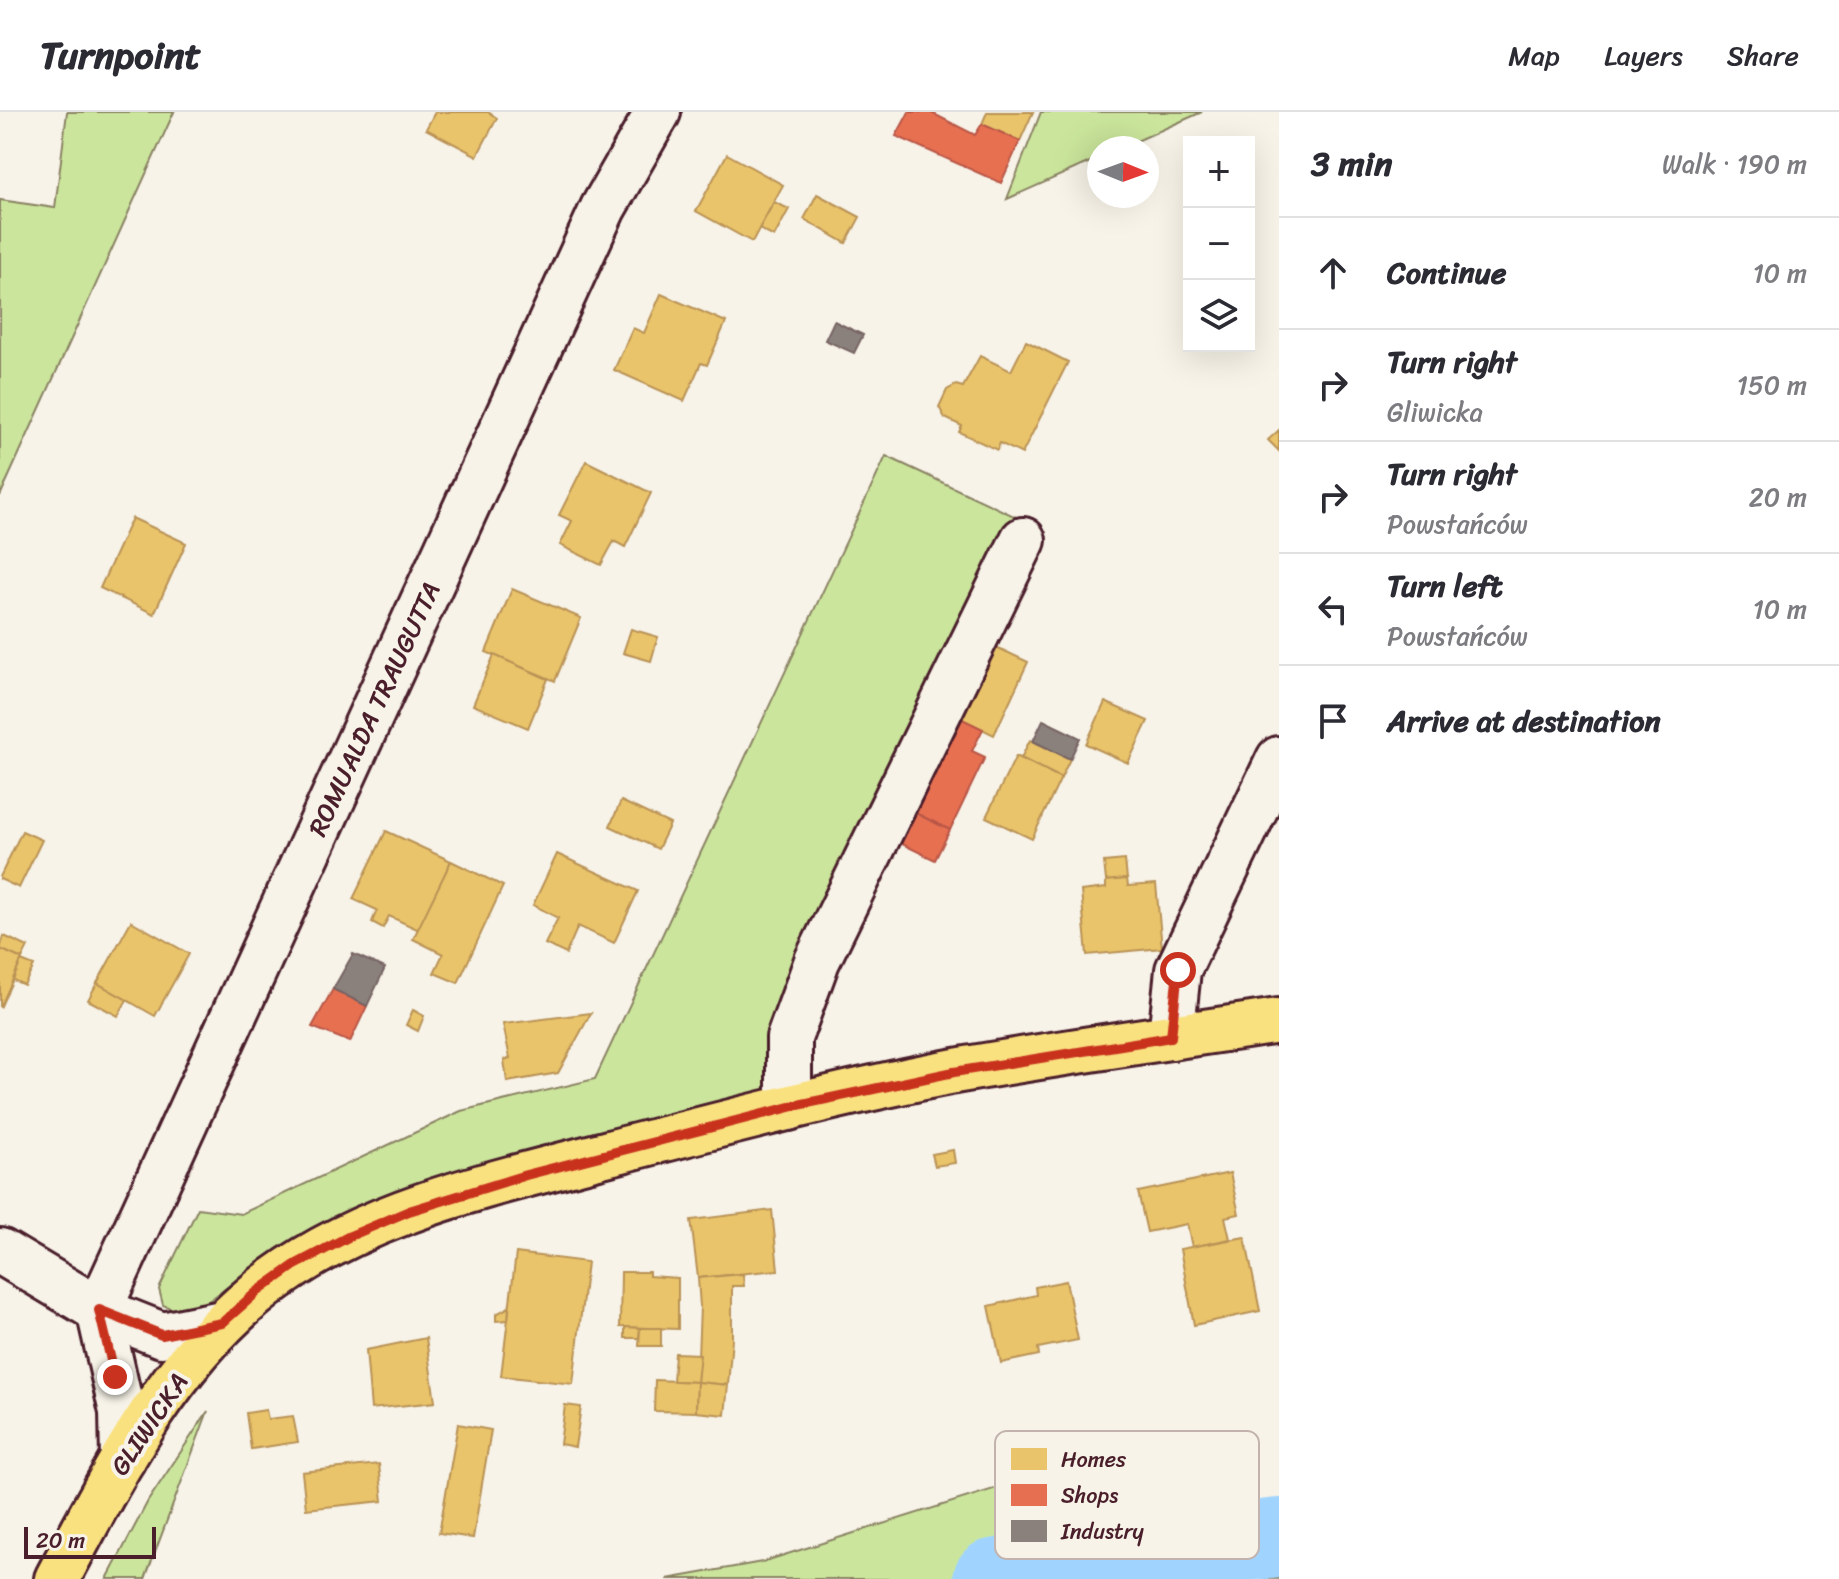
<!DOCTYPE html>
<meta charset="utf-8">
<style>
:root{--surface:#fff;--page:#f2f2f3;--text:#2b2b33;--muted:#7c7c81;--line:#e1e1e2}
body{margin:0;font-family:Sriracha,sans-serif;background:var(--page);color:var(--text)}
.controls{position:absolute;right:24px;top:24px;display:grid;overflow:hidden;border-radius:0px;box-shadow:0 8px 32px #0002}
.controls button{width:72px;height:72px;display:grid;place-items:center;padding:0;border:0;border-bottom:2px solid var(--line);background:var(--surface);color:var(--text);font:40px sans-serif}
.compass{position:absolute;left:1087px;top:24px;width:72px;height:72px;border-radius:50%;background:var(--surface);box-shadow:0 8px 32px #0002;rotate:91deg}
.scale{position:absolute;left:24px;bottom:20px;width:132px;box-sizing:border-box;padding-left:8px;border:4px solid #4a1f2b;border-top:0;font-size:22px;line-height:28px;white-space:nowrap;color:#4a1f2b;-webkit-text-stroke:6px #f7f3e8;paint-order:stroke}
.stop{position:absolute;width:24px;height:24px;margin:-18px;border:6px solid #c8321e;border-radius:50%;background:#fff}
.stop.end{background:#c8321e;border-color:#fff;box-shadow:0 2px 8px #0008}
.list{margin:0;padding:0;list-style:none}
h2{display:flex;justify-content:space-between;align-items:center;height:104px;margin:0;padding:0 32px;font-size:34px}
h2 small{font-size:26px;font-weight:400;color:var(--muted)}
.list li{display:grid;grid-template-columns:52px 1fr auto;gap:24px;align-items:center;box-sizing:border-box;height:112px;padding:0 32px;border-top:2px solid var(--line)}
.list b{display:block;font-size:30px;white-space:nowrap}
.list p{margin:0;font-size:26px;white-space:nowrap;color:var(--muted)}
.list em{font-size:26px;font-style:normal;color:var(--muted)}
.icon{flex:none;width:44px;height:44px;fill:none;stroke:currentColor;stroke-width:2;stroke-linecap:round;stroke-linejoin:round}
.map{position:relative;flex:none;width:1279px;height:1467px;overflow:hidden}
header{display:flex;align-items:center;gap:48px;box-sizing:border-box;height:112px;padding:0 40px;background:var(--surface);border-bottom:2px solid var(--line)}
header strong{font-size:38px}
nav{display:flex;gap:44px;margin-inline-start:auto;font-size:28px}
main{display:flex}
aside{flex:1;background:var(--surface)}
.map>svg:first-child{display:block}
.green{fill:#cbe69c;stroke:#8a8264;stroke-width:2}
.homes{fill:#e9c46a;stroke:#b99257;stroke-width:2}
.shops{fill:#e76f51;stroke:#b85746;stroke-width:2}
.industry{fill:#8a817c;stroke:#776464;stroke-width:2}
.lines{fill:none;stroke-linecap:round;stroke-linejoin:round}
.river{stroke:#a0d4fe;stroke-width:80}
.minor-casing{stroke:#4a1f2b;stroke-width:50}
.major-casing{stroke:#4a1f2b;stroke-width:50}
.minor{stroke:#f7f3e8;stroke-width:44}
.major{stroke:#fae180;stroke-width:44}
.route{stroke:#c8321e;stroke-width:10}
.labels{text-anchor:middle;stroke-width:8;stroke-linejoin:round;paint-order:stroke}
.street-label{font-size:26px;fill:#4a1f2b;stroke:#f7f3e8}
.key{fill:#f7f3e8;stroke:#c3b3af;stroke-width:2}
.key-label{font-size:22px;fill:#4a1f2b}
</style>
<header>
<strong>Turnpoint</strong>
<nav><a>Map</a><a>Layers</a><a>Share</a></nav>
</header>
<main>
<div class="map">
<svg width="1279" height="1467" viewBox="0 0 1279 1467">
<rect width="100%" height="100%" fill="#f7f3e8"/>
<filter id="ink" filterUnits="userSpaceOnUse"><feTurbulence type="fractalNoise" baseFrequency=".0125" numOctaves="2"/><feDisplacementMap in="SourceGraphic" scale="16" xChannelSelector="R" yChannelSelector="G"/><feConvolveMatrix kernelMatrix="1 2 1 2 8 2 1 2 1" color-interpolation-filters="sRGB"/></filter>
<g filter="url(#ink)">
<g class="green">
<polygon points="67,0 174,0 0,384 0,88 55,96"/>
<polygon points="1041,0 1202,0 1121,36 1099,36 1099,46 1007,87"/>
<polygon points="886,344 1031,412 817,889 808,967 476,1060 272,1142 199,1196 177,1199 163,1193 159,1177 198,1096 241,1102 461,999 595,967"/>
<polygon points="208,1299 145,1467 107,1467 148,1389"/>
<polygon points="1162,1324 1187,1407 1279,1391 1279,1467 667,1467 762,1450"/>
</g>
<g class="homes">
<polygon points="435,0 488,0 497,6 477,44 426,17"/>
<polygon points="987,0 1033,0 1020,29 982,12"/>
<polygon points="727,42 783,73 752,130 696,99"/>
<polygon points="817,82 860,105 846,131 804,107"/>
<polygon points="774,90 789,97 774,125 759,117"/>
<polygon points="661,182 726,210 707,253 701,251 684,289 614,258 633,216 644,221"/>
<polygon points="1026,229 1068,250 1022,342 1000,331 997,338 959,320 962,314 945,306 939,295 947,278 956,273 963,275 980,244 1011,259"/>
<polygon points="1279,318 1279,339 1268,328"/>
<polygon points="586,349 651,381 625,435 614,429 601,453 560,433 572,409 559,403"/>
<polygon points="132,406 186,431 154,502 100,476"/>
<polygon points="512,477 581,506 555,569 486,540"/>
<polygon points="631,517 658,525 651,549 623,541"/>
<polygon points="992,533 1028,550 994,623 958,605"/>
<polygon points="494,543 548,567 528,616 473,593"/>
<polygon points="1105,590 1148,609 1128,651 1086,632"/>
<polygon points="1030,628 1070,647 1061,666 1021,646"/>
<polygon points="1016,644 1061,666 1032,727 986,705"/>
<polygon points="621,689 670,712 658,737 610,714"/>
<polygon points="22,719 42,728 19,776 0,767 0,765"/>
<polygon points="386,719 451,749 419,818 389,804 383,816 372,810 377,798 353,787"/>
<polygon points="557,742 638,779 614,831 578,814 566,842 545,832 558,806 533,793"/>
<polygon points="1125,748 1127,767 1106,769 1104,750"/>
<polygon points="451,749 503,774 458,871 434,861 443,842 413,827"/>
<polygon points="1127,767 1128,774 1156,772 1162,836 1087,843 1081,779 1106,776 1106,769"/>
<polygon points="131,809 189,842 155,904 97,871"/>
<polygon points="4,824 28,835 22,847 0,837"/>
<polygon points="0,837 22,847 0,896"/>
<polygon points="21,849 34,854 24,873 13,868"/>
<polygon points="97,871 127,888 118,904 88,888"/>
<polygon points="413,898 424,904 418,919 406,913"/>
<polygon points="591,901 558,961 507,970 504,948 510,946 503,912"/>
<polygon points="953,1038 955,1051 935,1054 932,1042"/>
<polygon points="1230,1061 1239,1102 1225,1105 1230,1127 1192,1135 1187,1112 1147,1120 1138,1080"/>
<polygon points="772,1098 778,1158 698,1166 691,1108"/>
<polygon points="1245,1125 1260,1199 1194,1213 1180,1137"/>
<polygon points="516,1141 587,1150 573,1272 501,1264"/>
<polygon points="621,1160 649,1160 649,1164 678,1166 678,1217 620,1215"/>
<polygon points="743,1162 744,1174 732,1174 732,1227 728,1273 697,1270 700,1195 698,1166"/>
<polygon points="1066,1169 1078,1228 1038,1236 1039,1243 1001,1251 989,1194 1036,1183 1035,1175"/>
<polygon points="509,1195 508,1208 496,1209 496,1202"/>
<polygon points="625,1215 640,1216 639,1226 625,1226"/>
<polygon points="640,1216 661,1216 661,1234 639,1234"/>
<polygon points="426,1226 435,1290 371,1297 366,1238"/>
<polygon points="675,1241 700,1242 697,1270 673,1269"/>
<polygon points="655,1268 697,1270 696,1300 654,1299"/>
<polygon points="697,1270 728,1273 725,1303 696,1300"/>
<polygon points="565,1293 581,1295 575,1335 560,1332"/>
<polygon points="266,1298 268,1307 293,1304 298,1330 251,1337 246,1301"/>
<polygon points="458,1312 491,1318 473,1426 439,1421"/>
<polygon points="379,1352 383,1389 306,1397 302,1360"/>
</g>
<g class="shops">
<polygon points="909,0 930,0 975,23 982,12 1020,29 1001,71 896,24"/>
<polygon points="958,605 983,617 972,639 985,645 950,718 913,700"/>
<polygon points="913,700 950,718 935,748 898,730"/>
<polygon points="333,877 367,894 350,930 312,915"/>
</g>
<g class="industry">
<polygon points="834,209 863,223 854,241 825,228"/>
<polygon points="1043,608 1080,626 1070,647 1033,629"/>
<polygon points="353,842 385,856 367,894 333,877"/>
</g>
<g class="lines">
<polyline class="river" points="993,1467 1143,1441 1279,1426"/>
<defs>
<g id="minor">
<polyline points="1171,925 1178,858 1279,647"/>
<polyline points="789,996 789,926 817,849 1023,428"/>
<polyline points="0,1139 99,1198 162,1223 222,1211"/>
<polyline points="99,1198 603,96 658,0"/>
<polyline points="99,1198 122,1300 123,1347"/>
</g>
<path id="major" d="M57 1467C111 1366 165 1257 255 1183 352 1101 489 1073 609 1041 724 1012 839 981 955 959 1063 940 1171 925 1279 909"/>
</defs>
<use href="#minor" class="minor-casing"/>
<use href="#major" class="major-casing"/>
<use href="#minor" class="minor"/>
<use href="#major" class="major"/>
</g>
</g>
<g class="lines" filter="url(#ink)">
<polyline class="route" points="115,1265 99,1198 162,1223 222,1211 257,1180 295,1153 350,1124 409,1099 526,1063 798,993 954,960 1171,925 1178,858"/>
</g>
<g class="labels">
<g class="street-label">
<text transform="translate(374 597) rotate(-65)" y="9">ROMUALDA TRAUGUTTA</text>
<text transform="translate(149 1312) rotate(-56)" y="9">GLIWICKA</text>
</g>
</g>
<rect x="995" y="1319" width="264" height="128" rx="12" class="key"/>
<rect x="1011" y="1336" width="36" height="22" fill="#e9c46a"/>
<rect x="1011" y="1372" width="36" height="22" fill="#e76f51"/>
<rect x="1011" y="1408" width="36" height="22" fill="#8a817c"/>
<g class="key-label">
<text x="1061" y="1355">Homes</text>
<text x="1061" y="1391">Shops</text>
<text x="1061" y="1427">Industry</text>
</g>
</svg>
<div class="controls">
<button>+</button>
<button>−</button>
<button><svg class="icon" aria-label="layers" viewBox="0 0 24 24"><path d="M12 4l9 5-9 5-9-5zM3 14l9 5 9-5"/></svg></button>
</div>
<svg class="compass" viewBox="-18 -18 36 36"><path d="M0-13l5 13h-10z" fill="#e53935"/><path d="M0 13l5-13h-10z" fill="#7c7c81"/></svg>
<div class="scale">20 m</div>
<div class="stop" style="left:1178px;top:858px"></div>
<div class="stop end" style="left:115px;top:1265px"></div>
</div>
<aside>
<h2>3 min<small>Walk · 190 m</small></h2>
<ul class="list">
<li><svg class="icon" aria-label="ahead" viewBox="0 0 24 24"><path d="M12 20V5M6 11l6-6 6 6"/></svg><div><b>Continue</b></div><em>10 m</em></li>
<li><svg class="icon" aria-label="right" viewBox="0 0 24 24"><path d="M7 20v-9h11M14 6l5 5-5 5"/></svg><div><b>Turn right</b><p>Gliwicka</p></div><em>150 m</em></li>
<li><svg class="icon" aria-label="right" viewBox="0 0 24 24"><path d="M7 20v-9h11M14 6l5 5-5 5"/></svg><div><b>Turn right</b><p>Powstańców</p></div><em>20 m</em></li>
<li><svg class="icon" aria-label="left" viewBox="0 0 24 24"><path d="M17 20v-9H6M10 6l-5 5 5 5"/></svg><div><b>Turn left</b><p>Powstańców</p></div><em>10 m</em></li>
<li><svg class="icon" aria-label="arrive" viewBox="0 0 24 24"><path d="M6 21V4h12l-3 4 3 4H6"/></svg><div><b>Arrive at destination</b></div></li>
</ul>
</aside>
</main>
